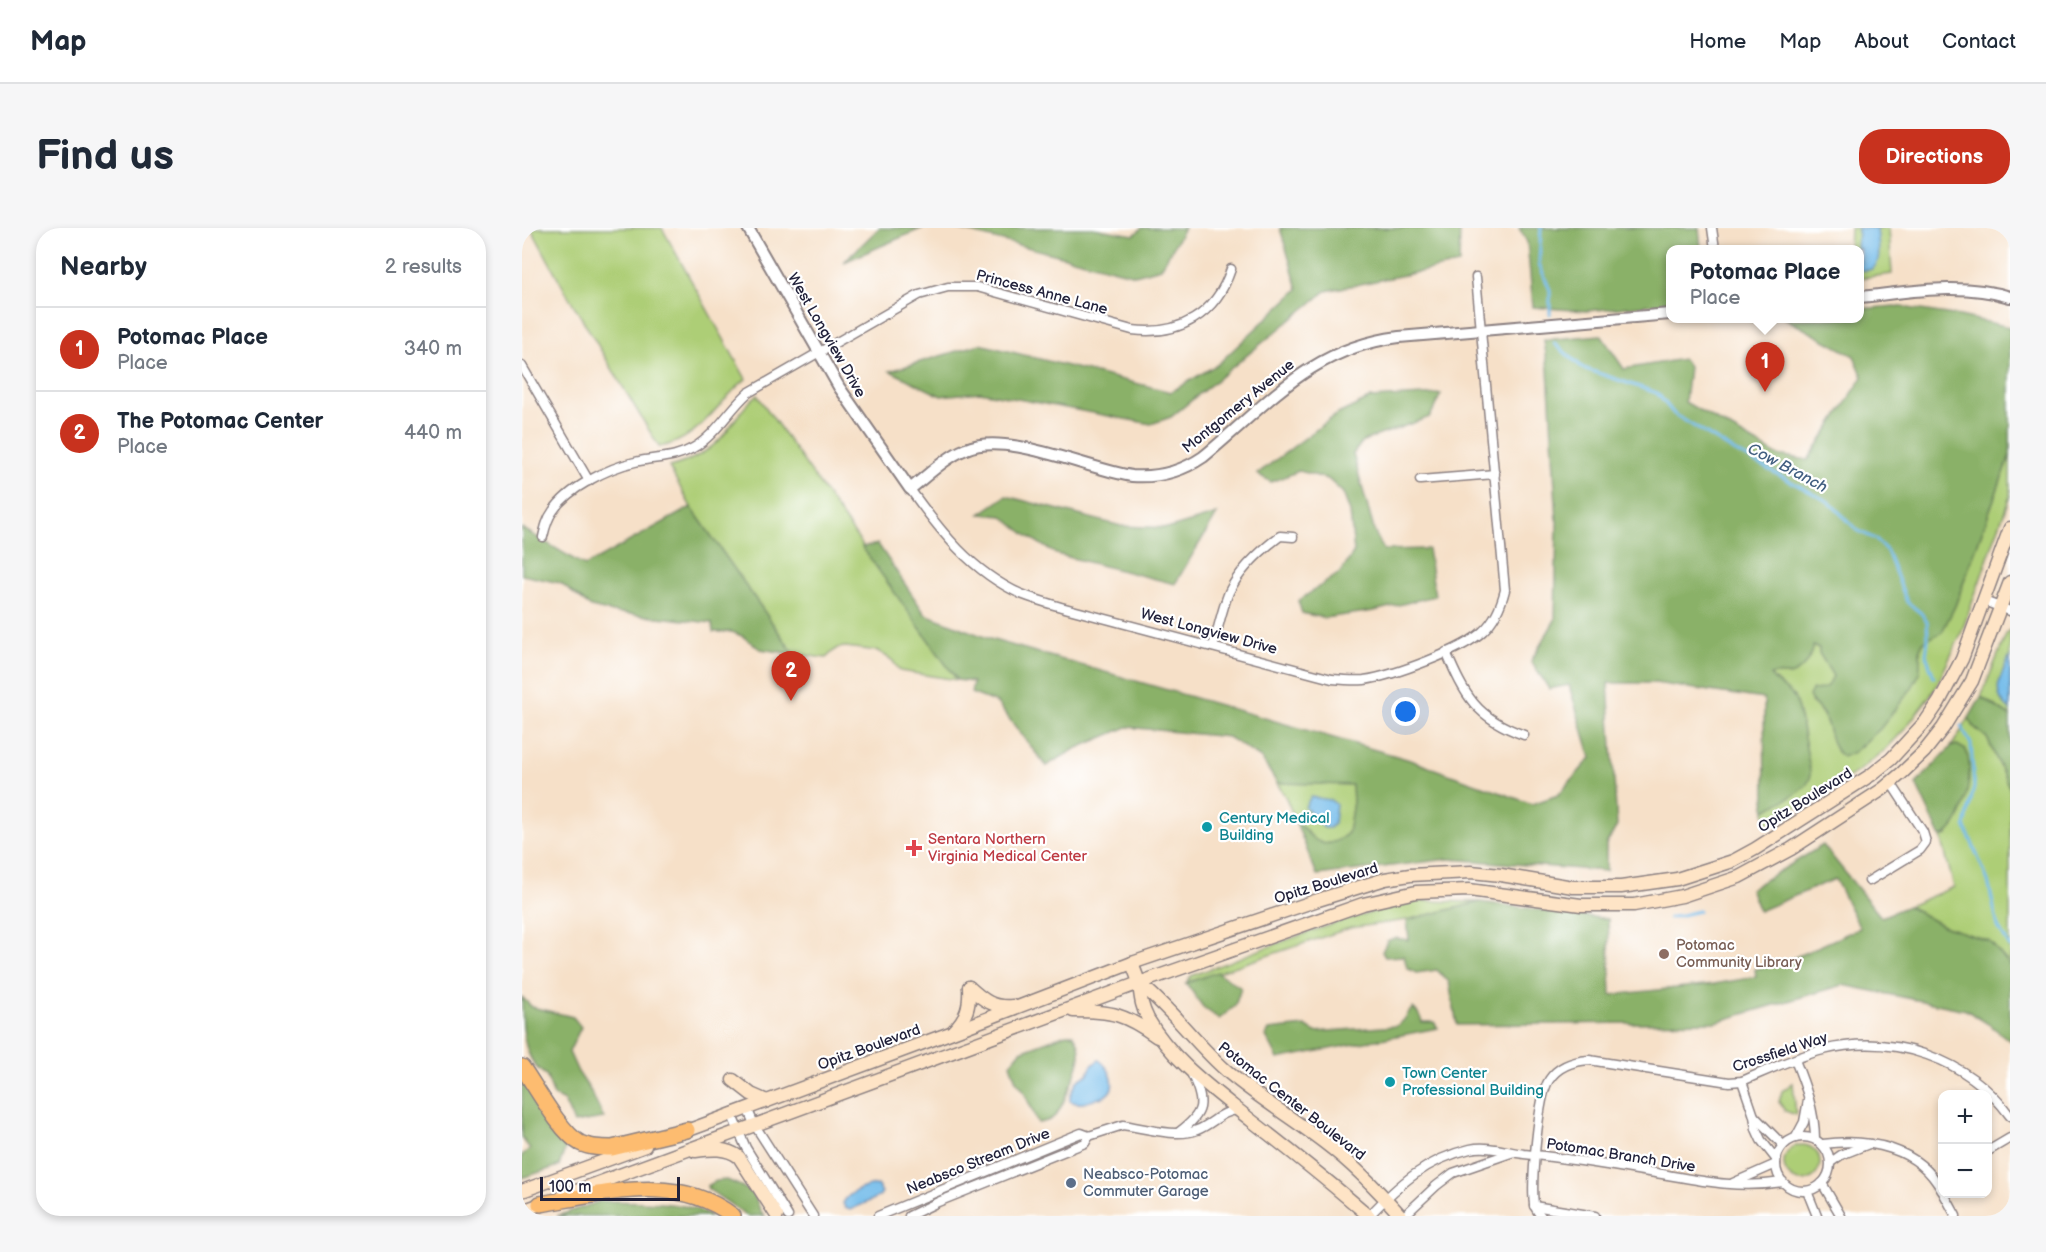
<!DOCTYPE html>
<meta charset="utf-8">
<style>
:root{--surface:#fff;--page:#f6f6f7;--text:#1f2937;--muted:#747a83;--line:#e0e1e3;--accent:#c8321e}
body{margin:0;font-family:"Balsamiq Sans",sans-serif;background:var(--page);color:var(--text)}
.controls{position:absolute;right:18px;bottom:18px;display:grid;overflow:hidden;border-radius:12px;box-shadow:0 3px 9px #0003}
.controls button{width:54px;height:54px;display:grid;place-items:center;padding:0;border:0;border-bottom:2px solid var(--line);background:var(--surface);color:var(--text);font:30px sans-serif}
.scale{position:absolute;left:18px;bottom:15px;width:140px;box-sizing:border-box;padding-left:6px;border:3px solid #22223b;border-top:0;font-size:16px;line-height:21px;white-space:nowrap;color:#22223b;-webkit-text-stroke:4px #fff;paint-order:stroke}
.you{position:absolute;left:884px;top:484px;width:21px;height:21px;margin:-15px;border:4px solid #fff;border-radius:50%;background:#1a73e8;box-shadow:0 0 0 9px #1a73e833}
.badge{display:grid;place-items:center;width:39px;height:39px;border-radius:50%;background:var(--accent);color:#fff;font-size:20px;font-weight:700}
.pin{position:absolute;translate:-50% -50px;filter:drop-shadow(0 2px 3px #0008)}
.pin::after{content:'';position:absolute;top:32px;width:21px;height:18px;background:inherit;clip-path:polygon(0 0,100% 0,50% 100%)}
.popup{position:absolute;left:1144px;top:17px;width:198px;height:78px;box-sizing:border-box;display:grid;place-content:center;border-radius:12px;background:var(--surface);filter:drop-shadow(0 2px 4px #0005);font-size:20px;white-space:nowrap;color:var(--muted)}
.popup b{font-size:22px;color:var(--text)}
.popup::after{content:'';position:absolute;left:50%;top:100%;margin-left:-12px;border:12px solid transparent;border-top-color:var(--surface)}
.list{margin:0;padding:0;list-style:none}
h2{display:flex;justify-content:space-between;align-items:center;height:78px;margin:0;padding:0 24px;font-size:26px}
h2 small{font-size:20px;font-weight:400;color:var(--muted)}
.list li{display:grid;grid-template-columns:39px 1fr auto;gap:18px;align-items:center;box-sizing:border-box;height:84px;padding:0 24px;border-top:2px solid var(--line)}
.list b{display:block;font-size:22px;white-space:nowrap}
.list p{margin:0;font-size:20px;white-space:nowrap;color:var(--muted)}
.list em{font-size:20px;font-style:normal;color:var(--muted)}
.map{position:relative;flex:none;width:1488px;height:988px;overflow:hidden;border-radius:24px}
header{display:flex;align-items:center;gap:36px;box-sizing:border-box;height:84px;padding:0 30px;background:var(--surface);border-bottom:2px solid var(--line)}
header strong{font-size:28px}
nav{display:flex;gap:33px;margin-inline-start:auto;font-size:21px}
.intro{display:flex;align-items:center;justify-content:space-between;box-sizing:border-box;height:144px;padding:0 36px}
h1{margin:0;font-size:42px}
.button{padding:15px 27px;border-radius:24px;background:var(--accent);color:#fff;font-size:21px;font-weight:700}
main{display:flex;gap:36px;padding:0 36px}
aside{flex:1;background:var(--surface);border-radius:24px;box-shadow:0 3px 9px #0003}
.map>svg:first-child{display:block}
.green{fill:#adce76;stroke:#687858;stroke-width:1.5}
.forest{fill:#8ab167;stroke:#566a51;stroke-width:1.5}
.water{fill:#72bbea;stroke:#4a6e92;stroke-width:1.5}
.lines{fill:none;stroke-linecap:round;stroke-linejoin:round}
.stream{stroke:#72bbea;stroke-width:3}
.minor-casing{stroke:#8c8182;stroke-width:11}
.tertiary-casing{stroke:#8c8182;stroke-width:14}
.secondary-casing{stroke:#8c8182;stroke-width:15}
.motorway-casing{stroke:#8c8182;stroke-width:18}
.minor{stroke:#fff;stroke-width:8}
.tertiary{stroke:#fff;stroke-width:10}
.secondary{stroke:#fee4c6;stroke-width:12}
.motorway{stroke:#fdbc70;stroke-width:15}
.culture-dot{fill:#0f9aa8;stroke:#fff;stroke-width:2}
.health-dot{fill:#e0444e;stroke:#fff;stroke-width:2}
.education-dot{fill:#8d6e63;stroke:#fff;stroke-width:2}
.service-dot{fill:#5c6f8a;stroke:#fff;stroke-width:2}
.labels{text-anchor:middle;stroke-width:4.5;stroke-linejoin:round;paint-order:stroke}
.street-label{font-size:15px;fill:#22223b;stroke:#fff}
.culture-label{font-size:15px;fill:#0d838f;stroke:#fff;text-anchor:start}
.health-label{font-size:15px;fill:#be3a42;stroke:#fff;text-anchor:start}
.education-label{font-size:15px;fill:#785e54;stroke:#fff;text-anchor:start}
.service-label{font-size:15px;fill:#4e5e75;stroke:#fff;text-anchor:start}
.water-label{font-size:16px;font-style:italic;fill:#425f81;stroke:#fff}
</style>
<header>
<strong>Map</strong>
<nav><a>Home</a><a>Map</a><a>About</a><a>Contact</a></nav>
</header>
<div class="intro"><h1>Find us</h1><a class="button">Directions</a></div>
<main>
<aside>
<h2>Nearby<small>2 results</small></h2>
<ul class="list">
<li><span class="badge">1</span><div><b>Potomac Place</b><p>Place</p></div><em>340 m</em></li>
<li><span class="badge">2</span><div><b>The Potomac Center</b><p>Place</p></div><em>440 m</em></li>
</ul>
</aside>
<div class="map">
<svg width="1488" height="988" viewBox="0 0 1488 988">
<rect width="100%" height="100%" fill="#fff"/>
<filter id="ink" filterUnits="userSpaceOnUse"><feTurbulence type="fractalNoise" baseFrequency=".0167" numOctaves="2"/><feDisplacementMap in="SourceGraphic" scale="12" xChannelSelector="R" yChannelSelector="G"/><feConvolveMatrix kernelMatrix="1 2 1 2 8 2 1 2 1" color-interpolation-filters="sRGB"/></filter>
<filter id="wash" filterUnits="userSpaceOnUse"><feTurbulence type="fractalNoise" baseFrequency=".008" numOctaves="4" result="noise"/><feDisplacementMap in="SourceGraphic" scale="24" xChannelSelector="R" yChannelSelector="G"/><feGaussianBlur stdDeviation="1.35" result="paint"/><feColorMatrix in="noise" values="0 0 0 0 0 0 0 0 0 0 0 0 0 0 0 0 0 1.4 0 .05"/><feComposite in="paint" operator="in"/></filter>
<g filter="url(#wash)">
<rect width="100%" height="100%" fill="#f6e0c8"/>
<g class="green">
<path d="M9 0H140L224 151C195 174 177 213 137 219L42 61Z"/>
<polygon points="1328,0 1367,0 1370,46 1338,50 1338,21 1327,21"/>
<path d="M235 167 435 452 378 443 370 432 356 423 324 419 315 420 304 430 272 426 169 279 147 239C168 234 192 221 204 204 215 190 221 178 235 167Z"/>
<path d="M1488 227V268L1439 406 1413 461 1382 502 1363 522 1337 543 1244 597 1243 582 1278 562 1288 539C1281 515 1282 484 1265 463 1260 458 1253 454 1248 448L1253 446 1267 447 1291 418 1297 420 1311 448 1307 457 1289 474C1305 485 1308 506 1315 524L1398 421 1401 414 1420 403 1433 378Z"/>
<polygon points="1488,402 1488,488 1459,469 1485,404"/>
<polygon points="1447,490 1452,499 1465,510 1488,561 1488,737 1467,713 1421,698 1386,678 1432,659 1419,609 1426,607 1435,517 1429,519"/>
<polygon points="755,555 830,556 831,574 826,605 816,613 801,617 795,614 773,592 764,570"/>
<path d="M897 673 958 674 885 692 828 700 664 755 669 748C744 720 818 689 897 673Z"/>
<polygon points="1271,855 1274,887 1263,883 1257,874 1260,863"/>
<circle cx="1280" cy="935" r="18"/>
</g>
<g class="forest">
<polygon points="357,0 401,0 322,34"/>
<polygon points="430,0 571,0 612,7 620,0 662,0 639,40 613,47"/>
<polygon points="758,0 939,0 938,1 937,36 804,63 649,189 629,196 458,164 419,168 368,143 458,116 649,164 696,136 776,61"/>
<polygon points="997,0 1177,0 1179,21 1148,21 1148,75 1064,83 1011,79 1005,14"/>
<path d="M1373 78 1438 88 1488 99V227L1433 378 1420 404 1401 414 1398 421V445L1389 461 1358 501 1332 524 1321 529C1308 520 1309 502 1302 488 1298 480 1290 476 1287 468L1290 462C1302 462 1306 459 1311 448L1297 425V420L1291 418C1288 430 1281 443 1268 447 1261 448 1255 445 1248 447 1255 457 1267 461 1272 469 1276 476 1290 545 1288 551 1281 566 1256 575 1243 582L1242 471 1133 455H1086L1095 598 1084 616V643L927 631 795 647 773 592C792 611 800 627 826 605L831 574 830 557 755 555 739 530 706 509 605 499 553 521 524 538 475 475 449 465 451 454 435 452 340 319 356 316 403 386 468 411 885 531 1010 576 1036 567 1069 530 1047 457 1027 461 1009 433 1033 392 1035 294 1026 141 1022 112 1079 107 1102 141 1161 131 1167 139 1163 174 1255 227 1286 232 1341 149 1332 128 1264 91 1338 90V81Z"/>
<polygon points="919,166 908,189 841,213 831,226 853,305 862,322 906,321 913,368 852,383 802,390 780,385 776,373 819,344 832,324 828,284 821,265 806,251 777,243 749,254 735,246 814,187 849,170"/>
<polygon points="484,268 599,298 648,300 695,286 653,356 534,326 504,307 480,288 458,286"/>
<polygon points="169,279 272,426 238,421 220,408 210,404 191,404 190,395 90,384 69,379 38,355 0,347 0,300 63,338"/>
<polygon points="1459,469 1488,488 1488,561 1465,510 1452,499 1447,490"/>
<path d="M1435 517 1444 522C1453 543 1443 601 1419 609L1394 556 1429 519Z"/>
<polygon points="1301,617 1359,689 1386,678 1421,698 1467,713 1488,737 1488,813 1468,797 1444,782 1321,757 1194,794 935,797 927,754 915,742 894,745 885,740 882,728 863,729 860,724 865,713 872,710 887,712 885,692 958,674 1086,691 1089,767 1192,756 1234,749 1233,741 1258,736 1338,700 1313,651 1237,683 1228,661"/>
<polygon points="695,744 719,760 713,778 697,791 681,779 664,755"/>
<path d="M0 769 10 779 51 789 59 799 47 824 56 844 68 862 82 890 52 895 42 873 32 868 24 847C0 833 0 797 0 769Z"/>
<path d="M891 780 898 787 900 794H912L916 800 756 831 744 808 747 802 783 798 793 804 874 798C886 792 882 787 891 780Z"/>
<path d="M544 806H551C556 812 559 819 558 828 557 838 540 881 533 888 528 893 522 894 516 895L501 862 494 853 488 836 499 823Z"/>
<polygon points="0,851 43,921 37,938 0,950 0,927 8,921 0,910"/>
<path d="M205 952C214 956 229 961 234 971 237 978 237 983 243 988H226L186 961 185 958 194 953Z"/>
<path d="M79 973C108 974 166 972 189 988H35Z"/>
</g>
<g class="water">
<path d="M1336 0H1355C1356 17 1364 46 1338 42V21H1335Z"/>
<path d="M1488 428V482C1466 464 1480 448 1488 428Z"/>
<polygon points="789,569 808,572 814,576 812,595 808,600 802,600 783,579"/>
<path d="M577 832C588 840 599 860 581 869 578 870 575 870 572 872 562 875 558 877 548 873V868L555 853 566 846 570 837Z"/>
<path d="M355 957 360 964 357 969 328 982 323 980 321 975C327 964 343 958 355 957Z"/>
</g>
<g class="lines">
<g class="stream">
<polyline points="1019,0 1017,36 1028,62 1028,86"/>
<polyline points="1032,115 1061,140 1135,165 1152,186 1212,223 1307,274 1335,302 1353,311 1365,323 1385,374 1399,385 1405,394 1406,411 1404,427 1412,449"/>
<polyline points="1439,498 1449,516 1452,559 1443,598 1466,653 1476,699 1488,719"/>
<polyline points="1147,690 1177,683"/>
</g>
</g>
</g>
<g filter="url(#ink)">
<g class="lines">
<defs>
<g id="minor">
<polyline points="1190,0 1193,21"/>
<polyline points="0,138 67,253"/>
<polyline points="898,252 973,246"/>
<path d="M388 261C418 303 450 344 499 366 512 371 525 375 539 379L810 451C821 452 832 453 842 452 870 448 942 422 961 403 973 392 979 378 983 362L954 49"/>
<path d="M21 309C23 300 25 291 31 283 46 260 86 240 113 234 133 229 152 231 171 220 194 207 206 183 226 165L397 67 426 59H455L610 102C657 108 694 87 709 41"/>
<polyline points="1462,373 1488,383"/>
<path d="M691 419C696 401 700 381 707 364 718 341 738 323 758 308L771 309"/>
<path d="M924 424C943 468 954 490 1002 507"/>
<polyline points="1347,653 1398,622 1404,614 1401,604 1369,555"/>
<path d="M1273 832C1283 857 1293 883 1293 911"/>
<polyline points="1220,853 1232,888 1234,901 1239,912 1254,931"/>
<polyline points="225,880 232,896 291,988"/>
<polyline points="209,885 224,920 266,988"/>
<polyline points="1232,888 1261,917"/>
<path d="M657 904C683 885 683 875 670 847"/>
<circle cx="1281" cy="936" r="27"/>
<polyline points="1274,909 1282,894 1286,872"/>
<path d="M1301 916C1347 910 1397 919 1420 963"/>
<polyline points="1466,923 1488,910"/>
<polyline points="1309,934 1319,927 1347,916"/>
<polyline points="1211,955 1254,936"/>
<polyline points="1300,955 1319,988"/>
<polyline points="1285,963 1295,988"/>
<polyline points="1422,966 1434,988"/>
<polyline points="1012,978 1073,988"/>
<polyline points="356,988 559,905 567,908"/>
<path d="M387 988 416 974 563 915 567 908 601 897C622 900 656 910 675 902 691 896 699 883 716 882"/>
<path d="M847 988C876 957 905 931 948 921 966 917 985 924 1002 926 1047 930 1090 938 1134 945 1180 953 1214 961 1261 954"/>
<polyline points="882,988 914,958 931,945 989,925"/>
<path d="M1019 988C1016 984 1013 981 1012 976 1009 955 1016 868 1027 852 1036 838 1052 833 1067 832L1207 854 1220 853C1246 842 1273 829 1301 822 1371 805 1446 830 1488 888"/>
</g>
<g id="tertiary">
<path d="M226 0 317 159 388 261C405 248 424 229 444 221 484 203 565 241 610 248 636 250 659 244 681 229 746 176 788 120 877 109L1148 86"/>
<path d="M1338 69C1388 64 1438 54 1488 69"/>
</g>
<g id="secondary">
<path d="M610 735C612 742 616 749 617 756 619 771 619 777 626 791 650 833 693 863 730 893 770 924 809 955 847 988"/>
<path d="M617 755C650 781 675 818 707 845 738 871 772 891 803 915 831 936 856 962 879 988"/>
<path d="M447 759C461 772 471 780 491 778"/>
<path d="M551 783C590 783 603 786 635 809"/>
<path d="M431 803C445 789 448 778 447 759"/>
<polyline points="211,852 229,866 245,873"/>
<polyline points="159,905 428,805 610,735 796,672 863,651 888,647 949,644 979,647 1051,659 1099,659 1155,651 1211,633 1233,621 1349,547 1369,531 1404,493 1417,474 1440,431 1488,300"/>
<path d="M173 923C189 921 204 919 217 929L255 988"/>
<polyline points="0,963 123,918"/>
<polyline points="41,968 617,755 841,676 894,664 947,662 1059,677 1112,677 1160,668 1217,649 1269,621 1361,561 1380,545 1402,524 1421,500 1450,453 1488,354"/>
<polyline points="0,983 24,974"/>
</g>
<g id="motorway">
<path d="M0 839C14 859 38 904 58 915 68 920 80 920 90 920L165 902"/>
<path d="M18 976C82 966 155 944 211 988"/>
</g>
</defs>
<use href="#minor" class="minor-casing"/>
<use href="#tertiary" class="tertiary-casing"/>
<use href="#secondary" class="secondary-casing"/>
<use href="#motorway" class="motorway-casing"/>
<use href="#minor" class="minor"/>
<use href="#tertiary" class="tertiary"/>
<use href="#secondary" class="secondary"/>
<use href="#motorway" class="motorway"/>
</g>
</g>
<g class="culture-dot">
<circle cx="685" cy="599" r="6"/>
<circle cx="868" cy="854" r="6"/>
</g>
<path class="health-dot" d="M389 611h6v6h6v6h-6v6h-6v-6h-6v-6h6z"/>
<circle class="education-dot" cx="1142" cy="726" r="6"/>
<circle class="service-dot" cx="549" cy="955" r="6"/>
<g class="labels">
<g class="street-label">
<text transform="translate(520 64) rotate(15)" y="5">Princess Anne Lane</text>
<text transform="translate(305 107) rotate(60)" y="5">West Longview Drive</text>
<text transform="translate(716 178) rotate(-39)" y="5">Montgomery Avenue</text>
<text transform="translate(687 403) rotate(15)" y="5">West Longview Drive</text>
<text transform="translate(1283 572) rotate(-32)" y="5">Opitz Boulevard</text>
<text transform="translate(804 655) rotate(-17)" y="5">Opitz Boulevard</text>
<text transform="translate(347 819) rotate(-20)" y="5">Opitz Boulevard</text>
<text transform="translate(1258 824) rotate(-18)" y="5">Crossfield Way</text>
<text transform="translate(770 873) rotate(38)" y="5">Potomac Center Boulevard</text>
<text transform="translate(1099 927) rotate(9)" y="5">Potomac Branch Drive</text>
<text transform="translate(456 933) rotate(-22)" y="5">Neabsco Stream Drive</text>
</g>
<g class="culture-label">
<text x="697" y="595">Century Medical<tspan x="697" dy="17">Building</tspan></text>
<text x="880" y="850">Town Center<tspan x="880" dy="17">Professional Building</tspan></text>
</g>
<g class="health-label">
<text x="406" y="616">Sentara Northern<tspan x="406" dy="17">Virginia Medical Center</tspan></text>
</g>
<g class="education-label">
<text x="1154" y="722">Potomac<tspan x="1154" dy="17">Community Library</tspan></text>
</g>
<g class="service-label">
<text x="561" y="951">Neabsco-Potomac<tspan x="561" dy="17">Commuter Garage</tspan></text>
</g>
<g class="water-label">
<text transform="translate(1266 239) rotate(28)" y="6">Cow Branch</text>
</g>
</g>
</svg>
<div class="controls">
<button>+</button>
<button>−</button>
</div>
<div class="scale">100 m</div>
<div class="you"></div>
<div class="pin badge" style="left:1243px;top:164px">1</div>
<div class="popup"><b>Potomac Place</b>Place</div>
<div class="pin badge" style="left:269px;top:473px">2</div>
</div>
</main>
